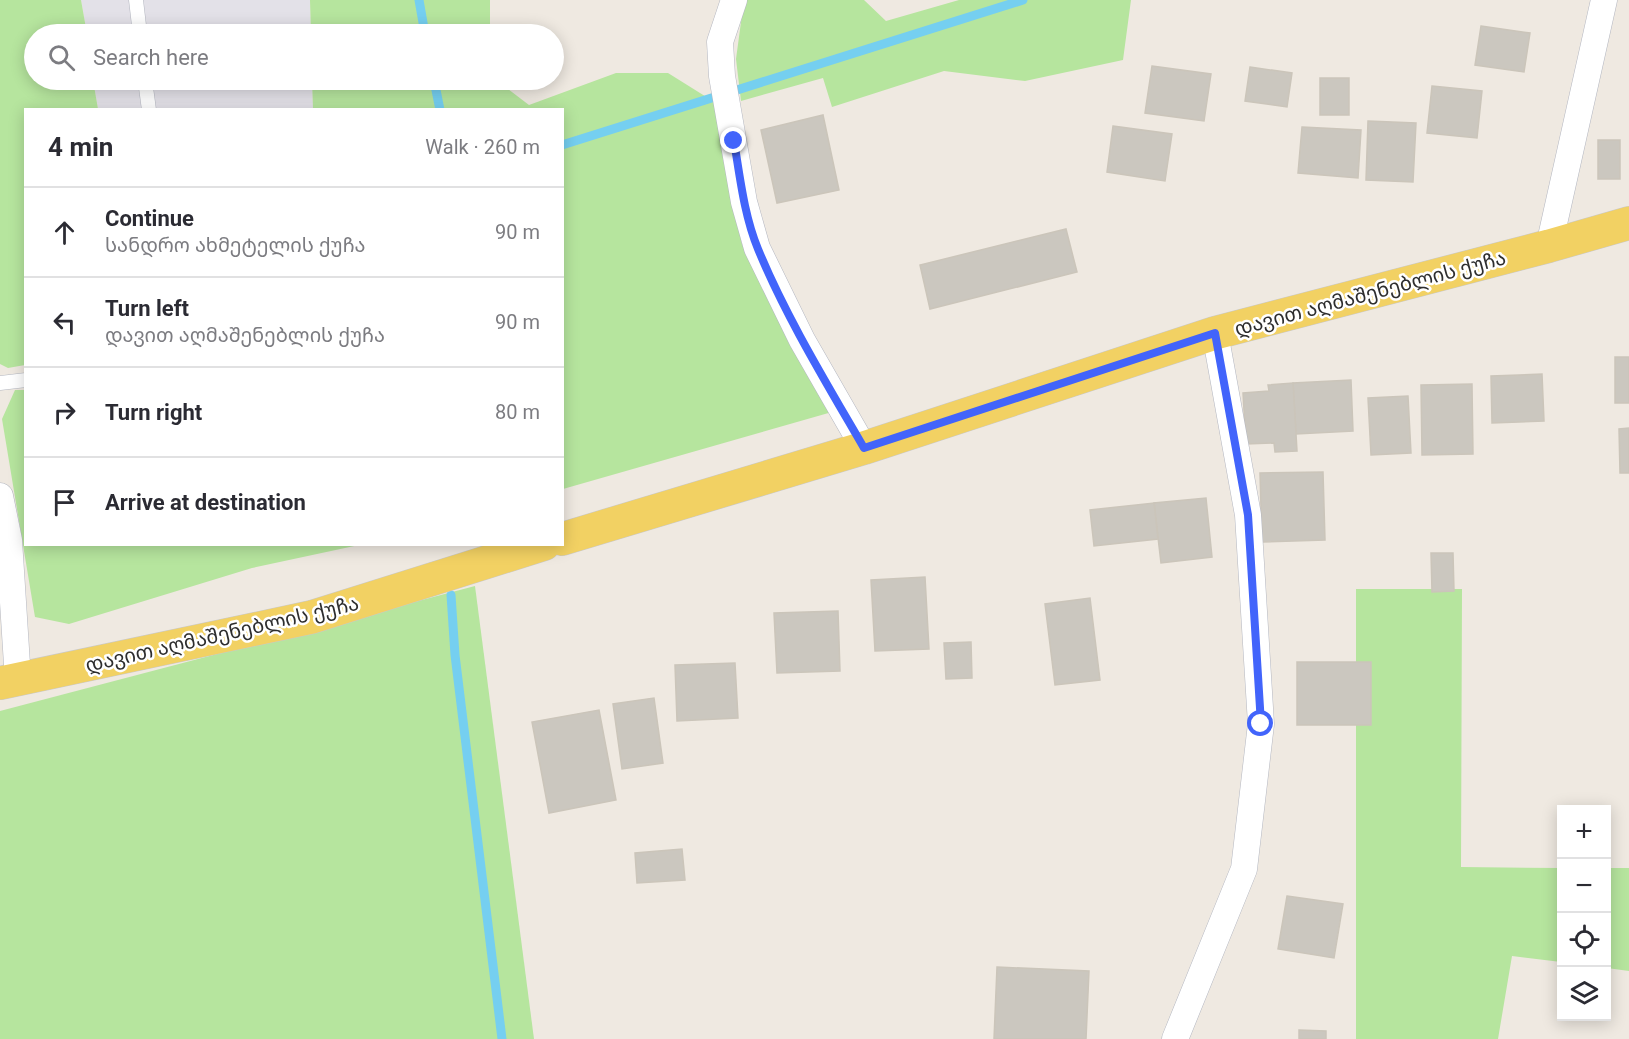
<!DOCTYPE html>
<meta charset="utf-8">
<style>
:root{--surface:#fff;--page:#f2f2f3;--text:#2b2b33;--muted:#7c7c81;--line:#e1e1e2}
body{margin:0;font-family:Roboto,"Noto Sans Georgian",sans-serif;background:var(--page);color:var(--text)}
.controls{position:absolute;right:18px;bottom:18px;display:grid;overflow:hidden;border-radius:0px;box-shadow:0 3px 15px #0003}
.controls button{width:54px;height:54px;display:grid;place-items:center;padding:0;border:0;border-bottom:2px solid var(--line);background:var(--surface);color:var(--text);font:30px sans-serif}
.stop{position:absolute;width:18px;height:18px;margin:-14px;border:4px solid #4264fb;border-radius:50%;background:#fff}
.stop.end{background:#4264fb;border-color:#fff;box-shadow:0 2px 6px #0008}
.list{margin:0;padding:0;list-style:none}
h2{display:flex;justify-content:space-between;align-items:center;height:78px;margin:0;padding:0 24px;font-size:26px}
h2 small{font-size:20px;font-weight:400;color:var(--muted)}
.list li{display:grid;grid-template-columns:39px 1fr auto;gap:18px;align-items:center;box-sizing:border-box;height:90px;padding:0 24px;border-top:2px solid var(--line)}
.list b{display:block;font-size:22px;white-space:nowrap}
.list p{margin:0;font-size:20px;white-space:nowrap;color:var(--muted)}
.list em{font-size:20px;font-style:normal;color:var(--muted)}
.icon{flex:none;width:33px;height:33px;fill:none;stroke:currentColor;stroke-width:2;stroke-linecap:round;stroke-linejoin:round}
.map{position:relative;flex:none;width:1629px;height:1039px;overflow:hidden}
.search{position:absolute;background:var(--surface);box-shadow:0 3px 15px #0003;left:24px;top:24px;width:540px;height:66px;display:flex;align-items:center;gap:15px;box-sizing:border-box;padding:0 21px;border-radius:33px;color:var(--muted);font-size:22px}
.panel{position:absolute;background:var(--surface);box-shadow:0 3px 15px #0003;left:24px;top:108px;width:540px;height:438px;border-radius:0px}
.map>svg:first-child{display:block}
.industrial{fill:#e3e1e8}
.green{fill:#b6e59e}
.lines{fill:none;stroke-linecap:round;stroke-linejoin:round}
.stream{stroke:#75cff0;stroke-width:9}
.building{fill:#cbc7bf;stroke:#cbc5ba;stroke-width:1.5}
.lane-casing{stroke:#b4b7c1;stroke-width:15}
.street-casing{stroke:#b4b7c1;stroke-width:27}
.primary-casing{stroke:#c9c9c9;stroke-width:34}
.lane{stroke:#fff;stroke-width:14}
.street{stroke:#fff;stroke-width:26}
.primary{stroke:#f2d163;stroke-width:33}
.route{stroke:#4264fb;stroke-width:8}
.labels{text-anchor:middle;stroke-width:5;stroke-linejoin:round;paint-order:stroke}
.street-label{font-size:20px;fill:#2e2e2e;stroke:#fff}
</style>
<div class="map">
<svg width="1629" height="1039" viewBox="0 0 1629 1039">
<rect width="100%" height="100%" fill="#efe9e1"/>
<g class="industrial">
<polygon points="81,0 310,0 311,34 87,34"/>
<polygon points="93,80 312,80 313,109 98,109"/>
</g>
<g class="green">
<polygon points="0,0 81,0 87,34 34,34 34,80 93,80 98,109 26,110 25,365 8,368 0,364"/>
<polygon points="310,0 490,0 490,34 311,34"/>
<polygon points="744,0 864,0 886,21 959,0 1131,0 1123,60 1025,81 944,71 832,107 823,78 741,101 736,59"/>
<polygon points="616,73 668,73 708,98 718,100 719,123 742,244 832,412 563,489 562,110 313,109 312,80 496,80 529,105"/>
<polygon points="15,390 25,390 26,544 359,545 252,568 69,624 35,617 2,419"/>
<polygon points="475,586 534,1039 0,1039 0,711"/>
<polygon points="1356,589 1462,589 1461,867 1561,868 1561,962 1512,956 1498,1039 1356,1039"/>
<polygon points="1606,868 1629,868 1629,971 1607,968"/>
</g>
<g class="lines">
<g class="stream">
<polyline points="419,0 425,34"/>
<polyline points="434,80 440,110"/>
<polyline points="562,145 1023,0"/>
<polyline points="451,595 455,655 502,1039"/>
</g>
</g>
<g class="building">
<polygon points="1481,26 1530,33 1524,72 1475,65"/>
<polygon points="1152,66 1211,74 1204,121 1145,113"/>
<polygon points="1250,67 1292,73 1287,107 1245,101"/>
<rect x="1320" y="78" width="29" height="37"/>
<polygon points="1432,86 1482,91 1477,138 1427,133"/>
<polygon points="823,115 839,190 777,203 761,130"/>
<polygon points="1368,121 1416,123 1413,182 1366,180"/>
<polygon points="1113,126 1172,134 1165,181 1107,172"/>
<polygon points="1302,127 1361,130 1358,178 1298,173"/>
<rect x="1598" y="140" width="22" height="39"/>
<polygon points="1066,229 1077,272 930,309 920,265"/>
<rect x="1615" y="357" width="14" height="46"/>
<polygon points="1542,374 1544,421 1492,423 1491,376"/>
<polygon points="1351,380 1353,431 1296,434 1293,383"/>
<polygon points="1293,383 1297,451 1275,452 1274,443 1246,444 1243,393 1269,391 1268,385"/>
<polygon points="1472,384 1473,454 1422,455 1421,385"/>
<polygon points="1408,396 1411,453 1371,455 1368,398"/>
<polygon points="1629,428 1629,473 1620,473 1619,429"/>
<polygon points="1323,472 1325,540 1262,542 1260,473"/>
<polygon points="1206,498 1212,557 1161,563 1154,503"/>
<polygon points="1154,503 1158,539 1094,546 1090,510"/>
<polygon points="1431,553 1453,553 1454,591 1432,592"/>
<polygon points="925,577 929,649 875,651 871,580"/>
<polygon points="1090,598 1100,680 1055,685 1045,604"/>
<polygon points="838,611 840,671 777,673 774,613"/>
<polygon points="971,642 972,678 946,679 944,643"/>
<rect x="1297" y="662" width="74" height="63"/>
<polygon points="735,663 738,718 677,721 675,665"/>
<polygon points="654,698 663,763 622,769 613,704"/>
<polygon points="599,710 616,800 549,813 532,722"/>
<polygon points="682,849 685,880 637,883 635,853"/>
<polygon points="1287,896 1343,904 1334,958 1278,949"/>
<polygon points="997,967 1089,971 1086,1039 994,1039"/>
<polygon points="1299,1030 1326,1031 1326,1039 1299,1039"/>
</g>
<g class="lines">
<defs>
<g id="lane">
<polyline points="136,0 140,34"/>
<polyline points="145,80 149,110"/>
<polyline points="0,383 26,380"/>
</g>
<g id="street">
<polyline points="734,0 720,42 722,76 744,202 757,248 802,340 864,448"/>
<polyline points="1549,246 1604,0"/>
<polyline points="0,496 9,540 18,680"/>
<polyline points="1175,1039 1244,869 1261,724 1248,515 1215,333"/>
</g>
<g id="primary">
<polyline points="562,539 864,448 1215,333 1549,246 1629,223"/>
<polyline points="0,683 312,617 544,544"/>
</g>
</defs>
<use href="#lane" class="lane-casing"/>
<use href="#street" class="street-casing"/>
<use href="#primary" class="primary-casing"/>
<use href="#lane" class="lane"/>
<use href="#street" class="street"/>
<use href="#primary" class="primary"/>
</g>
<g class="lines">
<path class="route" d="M734 141C740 177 744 215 758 249 786 317 827 384 864 448L1215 333 1248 515 1261 724"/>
</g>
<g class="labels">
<g class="street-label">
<text transform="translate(1370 293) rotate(-15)" y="7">დავით აღმაშენებლის ქუჩა</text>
<text transform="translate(222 634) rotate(-13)" y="7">დავით აღმაშენებლის ქუჩა</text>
</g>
</g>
</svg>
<div class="controls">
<button>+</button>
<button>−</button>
<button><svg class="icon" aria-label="locate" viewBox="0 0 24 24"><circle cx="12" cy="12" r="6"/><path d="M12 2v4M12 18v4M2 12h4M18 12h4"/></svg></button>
<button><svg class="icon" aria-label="layers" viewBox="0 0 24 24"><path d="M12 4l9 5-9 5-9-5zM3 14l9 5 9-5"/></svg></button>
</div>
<div class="stop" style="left:1261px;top:724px"></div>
<div class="stop end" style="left:734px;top:141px"></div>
<div class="search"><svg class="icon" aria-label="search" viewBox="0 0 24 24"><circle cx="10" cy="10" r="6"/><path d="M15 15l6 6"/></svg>Search here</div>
<section class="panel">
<h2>4 min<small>Walk · 260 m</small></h2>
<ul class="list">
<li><svg class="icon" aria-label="ahead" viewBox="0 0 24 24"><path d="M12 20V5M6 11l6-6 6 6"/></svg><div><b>Continue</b><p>სანდრო ახმეტელის ქუჩა</p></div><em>90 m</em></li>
<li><svg class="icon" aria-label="left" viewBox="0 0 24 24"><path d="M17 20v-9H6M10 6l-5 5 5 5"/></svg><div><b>Turn left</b><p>დავით აღმაშენებლის ქუჩა</p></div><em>90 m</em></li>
<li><svg class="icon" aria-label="right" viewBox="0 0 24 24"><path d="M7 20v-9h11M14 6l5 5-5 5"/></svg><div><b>Turn right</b></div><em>80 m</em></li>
<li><svg class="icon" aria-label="arrive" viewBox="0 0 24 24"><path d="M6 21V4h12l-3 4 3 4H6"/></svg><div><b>Arrive at destination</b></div></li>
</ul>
</section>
</div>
